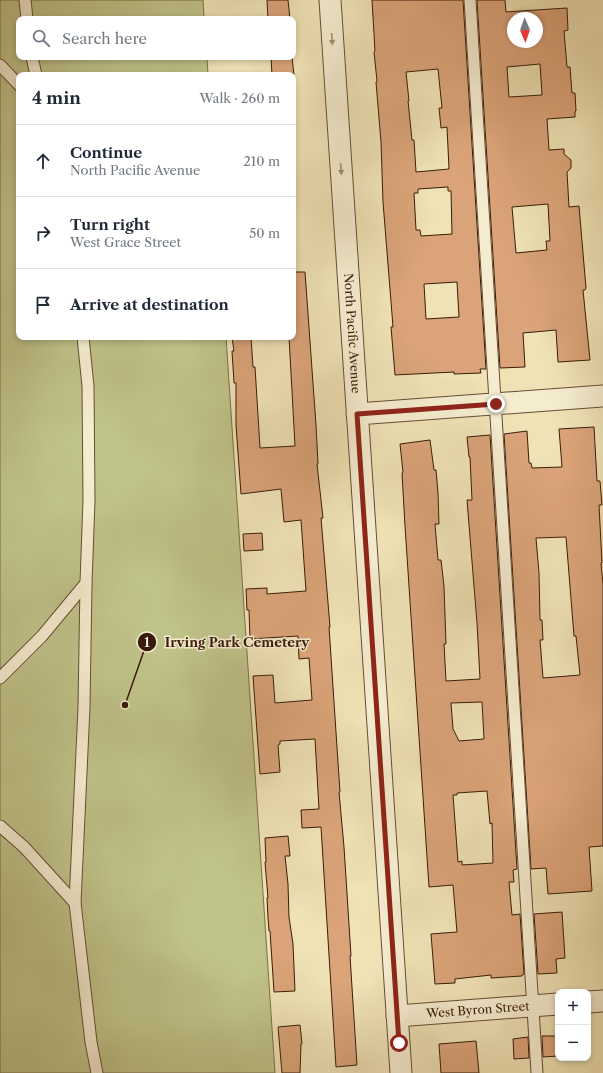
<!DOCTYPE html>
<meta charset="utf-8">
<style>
:root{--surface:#fff;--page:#f2f2f3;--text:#1f2937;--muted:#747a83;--line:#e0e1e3}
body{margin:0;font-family:"Libre Caslon Text",serif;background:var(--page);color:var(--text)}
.controls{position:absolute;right:12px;bottom:12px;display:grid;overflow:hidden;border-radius:8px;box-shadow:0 2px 6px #0003}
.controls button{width:36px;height:36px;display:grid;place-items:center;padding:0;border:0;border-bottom:1px solid var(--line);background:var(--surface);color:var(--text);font:20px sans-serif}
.compass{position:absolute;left:507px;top:12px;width:36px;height:36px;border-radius:50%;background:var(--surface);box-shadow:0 2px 6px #0003;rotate:178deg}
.stop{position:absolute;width:12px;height:12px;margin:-9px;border:3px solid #8f2418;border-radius:50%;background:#fff}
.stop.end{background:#8f2418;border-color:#fff;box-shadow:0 1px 4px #0008}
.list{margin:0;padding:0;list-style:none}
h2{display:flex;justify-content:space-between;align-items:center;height:52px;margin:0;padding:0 16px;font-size:17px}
h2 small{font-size:13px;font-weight:400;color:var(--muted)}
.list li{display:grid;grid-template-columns:26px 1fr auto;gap:12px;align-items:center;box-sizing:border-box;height:72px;padding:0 16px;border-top:1px solid var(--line)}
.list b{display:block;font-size:15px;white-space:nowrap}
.list p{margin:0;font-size:13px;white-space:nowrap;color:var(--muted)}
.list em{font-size:13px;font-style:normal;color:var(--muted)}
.icon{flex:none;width:22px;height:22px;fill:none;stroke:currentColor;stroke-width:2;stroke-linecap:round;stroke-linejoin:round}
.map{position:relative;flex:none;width:603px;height:1073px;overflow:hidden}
.search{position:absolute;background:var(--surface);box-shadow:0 2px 6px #0003;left:16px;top:16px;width:280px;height:44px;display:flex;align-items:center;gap:10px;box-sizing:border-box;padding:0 14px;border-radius:8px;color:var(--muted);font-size:15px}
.panel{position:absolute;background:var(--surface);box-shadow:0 2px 6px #0003;left:16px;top:72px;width:280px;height:268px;border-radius:8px}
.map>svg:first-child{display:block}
.green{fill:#bfc289;stroke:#7c6f49}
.building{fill:#daa379;stroke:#391c09;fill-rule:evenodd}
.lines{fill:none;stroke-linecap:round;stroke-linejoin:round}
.lane-casing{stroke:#664e34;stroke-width:13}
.street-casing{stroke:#664e34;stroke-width:23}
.lane{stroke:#f5eccf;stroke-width:11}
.street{stroke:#f5eccf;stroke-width:21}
.oneway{fill:#a08e76}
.route{stroke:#8f2418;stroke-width:5}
.labels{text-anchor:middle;stroke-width:3;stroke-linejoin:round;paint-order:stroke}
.street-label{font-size:12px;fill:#391c09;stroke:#f5eccf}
.leader{fill:none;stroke:#391c09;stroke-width:1.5}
.callout-dot{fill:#391c09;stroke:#f5eccf;stroke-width:1.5}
.mark-label{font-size:12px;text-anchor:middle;font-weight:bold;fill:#fff}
.callout-label{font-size:13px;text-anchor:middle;font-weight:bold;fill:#391c09;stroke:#f5eccf;stroke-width:3;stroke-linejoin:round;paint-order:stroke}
</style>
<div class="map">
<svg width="603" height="1073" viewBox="0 0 603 1073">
<rect width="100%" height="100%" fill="#efe2b5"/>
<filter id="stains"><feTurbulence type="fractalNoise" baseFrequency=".005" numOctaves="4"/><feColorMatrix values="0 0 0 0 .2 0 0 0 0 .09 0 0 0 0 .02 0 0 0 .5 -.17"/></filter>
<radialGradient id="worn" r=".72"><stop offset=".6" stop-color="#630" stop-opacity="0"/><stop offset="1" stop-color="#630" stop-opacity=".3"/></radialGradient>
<polygon class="green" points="0,0 203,0 204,19 19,19 19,57 207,57 208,75 19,75 19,337 226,337 275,1073 0,1073"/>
<g class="building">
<polygon points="267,0 288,0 290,19 268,19"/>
<path d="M372 0H463L486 369H480L481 373 454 374V372L395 375 391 327H393L383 202 381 142 376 82 377 81 374 52 375 51ZM438 69 442 108H439L441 128 447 127 449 169 416 172 414 140H412L408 101H409L406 72ZM448 187V191H451L452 234 421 236 420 230H416L414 193H418V189ZM457 282 459 317 426 319 424 284Z"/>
<path d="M477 0H505L506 12 567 8 568 30 564 31 567 67H570L572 93H575L576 111 575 112V117L547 119 549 150 564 149V154L571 160V168L567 172 569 207 579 206 586 288 585 290H583L590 360 558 362 556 330 523 333 525 367 500 368ZM513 18H537V42H513ZM540 64 542 95 509 97 507 67ZM548 204 550 241H546L547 250 516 253 512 207Z"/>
<polygon points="271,57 292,57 294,75 272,75"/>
<polygon points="293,272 305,272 316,425 318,464 317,464 323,518 321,518 330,627 329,627 340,792 339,792 344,847 351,956 350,956 357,1065 336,1067 321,827 302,828 301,810 319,809 315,739 280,741 280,744 278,745 280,772 260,774 253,676 273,675 275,703 312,700 309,658 299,659 298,636 250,639 249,610 247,610 246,589 267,588 267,594 306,591 301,520 284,522 281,489 241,494 236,425 236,383 234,383 232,351 234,351 232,337 251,337 253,367 255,367 260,448 295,446 289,337 293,337"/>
<path d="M594 427 597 481H600L602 505H599L602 563H601L603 584V846L589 847 592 891 548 894 546 868 531 869 504 434 527 431 529 463H531L532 468 562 467 559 429ZM566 537 574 636H576L580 675 543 678 540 640H543L542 620H540L539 573 536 538Z"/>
<path d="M490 435 517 869 513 870 514 882H509L512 915 520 914 524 974 522 975V976L491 978V975L455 979V983L435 984 431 934 457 932 453 885 429 887 405 526 402 473 403 472 400 444 430 440 434 470H436L438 493 439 524H435L438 560H441L444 586 446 644H444L446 681 480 679 477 623 467 500H472L470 457H469L467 437ZM482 702 484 739 459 741 453 729 451 703ZM487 791 490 824 492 823 493 863 462 865V861L458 862 453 795H457V793Z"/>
<polygon points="262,533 263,550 244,551 243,534"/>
<polygon points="288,836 290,856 285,856 288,884 289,917 293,944 295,991 274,992 270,931 269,931 268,918 267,898 268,898 265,862 266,862 265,838"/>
<polygon points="562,912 565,958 556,959 557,973 538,974 534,914"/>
<polygon points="300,1025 302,1044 301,1044 300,1073 282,1073 278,1027"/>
<polygon points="542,1036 558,1036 558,1056 543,1057"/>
<polygon points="528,1037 529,1058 514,1059 513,1039"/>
<polygon points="476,1041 479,1073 441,1073 439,1044"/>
</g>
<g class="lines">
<defs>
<g id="lane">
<polyline points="25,0 27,19"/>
<polyline points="470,0 537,1073"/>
<polyline points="32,57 36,75"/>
<polyline points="0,65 19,85"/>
<polyline points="83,337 88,386 89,500 86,583 84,707 75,903 91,1042 97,1073"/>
<polyline points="0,678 42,636 86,583"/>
<polyline points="0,826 24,847 75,903"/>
</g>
<g id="street">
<path id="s1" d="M330 0 401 1073"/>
<polyline points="357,414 603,396"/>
<polyline points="588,1002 603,1001"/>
<path id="s2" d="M397 1016 558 1004"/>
</g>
</defs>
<use href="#lane" class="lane-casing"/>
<use href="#street" class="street-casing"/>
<use href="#lane" class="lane"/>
<use href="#street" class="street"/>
</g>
<defs><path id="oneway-solid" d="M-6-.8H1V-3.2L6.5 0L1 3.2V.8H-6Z"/></defs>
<g class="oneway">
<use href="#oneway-solid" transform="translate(332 39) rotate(86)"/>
<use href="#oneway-solid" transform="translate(341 169) rotate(86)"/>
</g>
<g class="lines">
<polyline class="route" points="399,1043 357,414 496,404"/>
</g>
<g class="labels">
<g class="street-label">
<text dy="4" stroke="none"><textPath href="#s1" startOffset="334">North Pacific Avenue</textPath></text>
<text dy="4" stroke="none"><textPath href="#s2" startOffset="81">West Byron Street</textPath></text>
</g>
</g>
<path class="leader" d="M125 705L147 642"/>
<g class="callout-dot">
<circle cx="125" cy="705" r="4"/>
<circle cx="147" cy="642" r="10"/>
</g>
<g class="mark-label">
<text x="147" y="647">1</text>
</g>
<g class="callout-label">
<text x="237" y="647">Irving Park Cemetery</text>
</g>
<rect width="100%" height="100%" filter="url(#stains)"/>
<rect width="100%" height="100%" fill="url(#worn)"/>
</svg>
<div class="controls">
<button>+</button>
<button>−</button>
</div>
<svg class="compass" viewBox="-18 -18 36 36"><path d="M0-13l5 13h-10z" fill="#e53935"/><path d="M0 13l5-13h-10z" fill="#747a83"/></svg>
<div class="stop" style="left:399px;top:1043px"></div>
<div class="stop end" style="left:496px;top:404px"></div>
<div class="search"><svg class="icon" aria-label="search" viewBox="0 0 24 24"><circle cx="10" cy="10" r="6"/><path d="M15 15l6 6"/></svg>Search here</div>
<section class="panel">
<h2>4 min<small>Walk · 260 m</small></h2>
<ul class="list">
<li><svg class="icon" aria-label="ahead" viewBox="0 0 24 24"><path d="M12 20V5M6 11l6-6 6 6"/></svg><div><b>Continue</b><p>North Pacific Avenue</p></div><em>210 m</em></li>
<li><svg class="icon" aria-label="right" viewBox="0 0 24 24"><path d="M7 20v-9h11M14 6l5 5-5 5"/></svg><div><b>Turn right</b><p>West Grace Street</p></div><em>50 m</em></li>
<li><svg class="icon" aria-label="arrive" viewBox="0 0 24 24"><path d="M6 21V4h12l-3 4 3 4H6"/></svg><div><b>Arrive at destination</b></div></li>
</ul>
</section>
</div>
